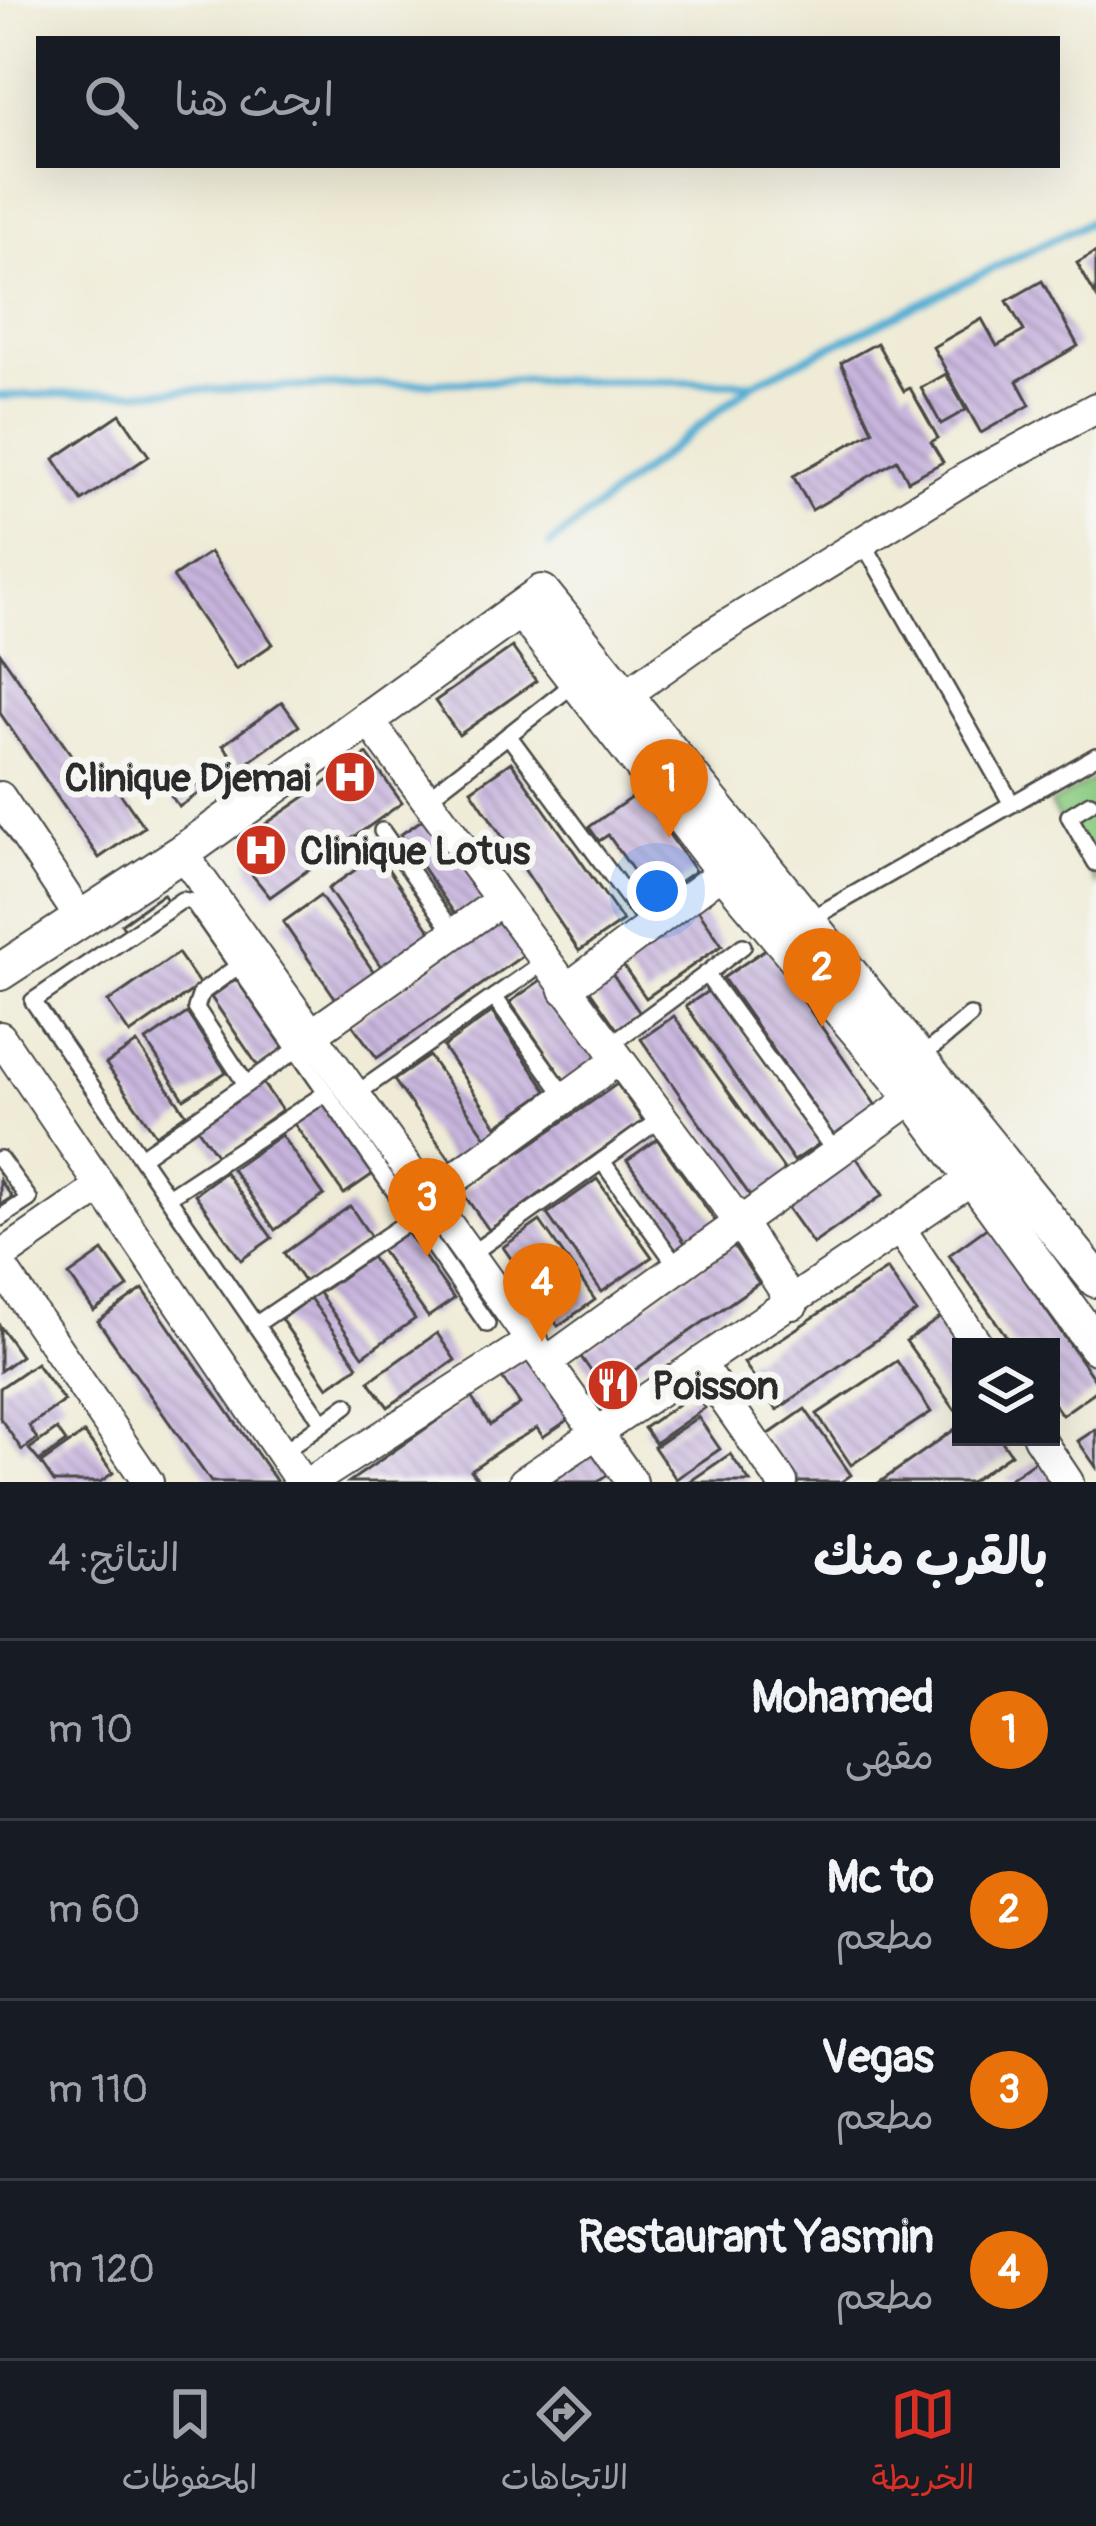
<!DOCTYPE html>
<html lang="ar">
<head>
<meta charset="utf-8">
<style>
  body { margin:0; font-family:Pangolin,"Playpen Sans Arabic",sans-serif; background:#20242c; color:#f1f3f6; direction:rtl }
  .controls { position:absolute; right:36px; bottom:36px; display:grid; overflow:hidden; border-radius:0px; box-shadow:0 12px 48px #0002 }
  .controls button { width:108px; height:108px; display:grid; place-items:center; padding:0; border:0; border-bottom:3px solid #363941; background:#171b24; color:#f1f3f6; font:60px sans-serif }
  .you { position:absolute; left:657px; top:891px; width:42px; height:42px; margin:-30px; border:9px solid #fff; border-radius:50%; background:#1a73e8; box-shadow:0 0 0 18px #1a73e833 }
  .badge { display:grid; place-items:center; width:78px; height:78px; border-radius:50%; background:#d93025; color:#fff; font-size:39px; font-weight:700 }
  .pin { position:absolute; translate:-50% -99px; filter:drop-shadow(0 3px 6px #0008) }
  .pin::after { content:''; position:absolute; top:63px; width:42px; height:36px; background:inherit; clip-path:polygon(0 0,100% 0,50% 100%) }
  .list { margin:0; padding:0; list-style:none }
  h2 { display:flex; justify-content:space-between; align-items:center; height:156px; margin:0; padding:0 48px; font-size:51px }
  h2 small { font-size:39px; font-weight:400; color:#9ea1a6 }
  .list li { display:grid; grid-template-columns:78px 1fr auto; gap:36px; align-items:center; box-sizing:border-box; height:180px; padding:0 48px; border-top:3px solid #363941 }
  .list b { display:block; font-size:45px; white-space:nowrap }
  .list p { margin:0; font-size:39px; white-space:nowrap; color:#9ea1a6 }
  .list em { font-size:39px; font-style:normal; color:#9ea1a6 }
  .icon { flex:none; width:66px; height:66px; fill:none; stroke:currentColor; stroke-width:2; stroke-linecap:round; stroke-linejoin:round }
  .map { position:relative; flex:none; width:1096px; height:1482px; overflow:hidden; direction:ltr }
  .search { position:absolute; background:#171b24; box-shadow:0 12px 48px #0002; left:36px; right:36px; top:36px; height:132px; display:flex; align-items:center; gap:30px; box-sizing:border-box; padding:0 42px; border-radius:0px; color:#9ea1a6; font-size:45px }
  .sheet { height:876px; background:#171b24 }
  nav { display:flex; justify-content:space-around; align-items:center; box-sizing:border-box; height:168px; border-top:3px solid #363941; background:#171b24; font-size:33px; color:#9ea1a6 }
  nav a { display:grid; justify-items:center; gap:6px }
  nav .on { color:#d93025 }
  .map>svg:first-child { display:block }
</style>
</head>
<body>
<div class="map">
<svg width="1096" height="1482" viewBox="0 0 1096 1482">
  <defs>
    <pattern id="building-back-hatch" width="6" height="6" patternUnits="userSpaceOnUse" patternTransform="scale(3)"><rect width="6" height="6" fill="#c8b5de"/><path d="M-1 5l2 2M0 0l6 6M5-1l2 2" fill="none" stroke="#a393b4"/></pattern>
  </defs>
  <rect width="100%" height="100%" fill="#f6f6f2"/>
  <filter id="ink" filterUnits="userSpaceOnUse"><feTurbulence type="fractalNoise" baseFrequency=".00833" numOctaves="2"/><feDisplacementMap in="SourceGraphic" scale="24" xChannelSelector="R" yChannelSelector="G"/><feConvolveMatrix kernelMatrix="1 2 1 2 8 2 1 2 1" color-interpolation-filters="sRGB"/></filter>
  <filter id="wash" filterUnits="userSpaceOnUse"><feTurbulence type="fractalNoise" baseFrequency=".004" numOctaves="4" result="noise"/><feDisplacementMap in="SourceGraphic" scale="48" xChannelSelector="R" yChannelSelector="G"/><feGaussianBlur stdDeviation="2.7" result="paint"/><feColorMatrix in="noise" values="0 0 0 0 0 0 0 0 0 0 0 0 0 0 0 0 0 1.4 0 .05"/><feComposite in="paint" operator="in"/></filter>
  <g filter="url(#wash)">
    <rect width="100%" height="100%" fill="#efebd6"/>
    <polygon fill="#8dcc83" stroke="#5c7c57" stroke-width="3" points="1096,778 1096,884 1050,804"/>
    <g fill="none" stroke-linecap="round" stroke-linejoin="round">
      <g stroke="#56afd3" stroke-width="8">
        <polyline points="0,396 527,380 754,383 1096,219"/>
        <polyline points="550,545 751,385"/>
      </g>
    </g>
    <g id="blocks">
      <g fill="url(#building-back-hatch)">
        <polygon points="1096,252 1096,296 1077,263"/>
        <polygon points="1042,281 1078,346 1017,381 1030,405 981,433 933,347 982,319 997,346 1024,331 1007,301"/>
        <polygon points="877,343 904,391 910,388 938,438 931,442 943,462 908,481 897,460 812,510 793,476 873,431 841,363"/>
        <polygon points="946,374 966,410 941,424 921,388"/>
        <polygon points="120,414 149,456 82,501 54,459"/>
        <polygon points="210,552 273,644 236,669 173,577"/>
        <polygon points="512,647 536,681 459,735 435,701"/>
        <polygon points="0,653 86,776 101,766 144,827 99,858 0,713"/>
        <polygon points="282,702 299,726 240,768 223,745"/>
        <polygon points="367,754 402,803 270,897 249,871 248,836"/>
        <polygon points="511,762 623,921 579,951 471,790"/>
        <polygon points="193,778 202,791 179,807 170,794"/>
        <polygon points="639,792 695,871 654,900 608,835 599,841 589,827"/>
        <polygon points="432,813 489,895 457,917 400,835"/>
        <polygon points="378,854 432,933 382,968 328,889"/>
        <polygon points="163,894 167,900 125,930 121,924"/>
        <polygon points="320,896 376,975 338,1002 283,922"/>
        <polygon points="694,904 722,945 646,998 618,958"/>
        <polygon points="503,916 528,952 377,1058 352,1024"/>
        <polygon points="767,948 879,1110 836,1139 723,978"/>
        <polygon points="178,953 200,985 130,1034 108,1002"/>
        <polygon points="609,969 642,1016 619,1032 586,985"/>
        <polygon points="545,977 600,1056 565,1081 510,1002"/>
        <polygon points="236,979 284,1048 258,1066 211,997"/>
        <polygon points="711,989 819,1144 794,1161 686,1006"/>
        <polygon points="492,1012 547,1091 497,1126 443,1047"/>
        <polygon points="187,1013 226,1072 184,1099 146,1041"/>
        <polygon points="674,1016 788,1175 753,1200 641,1039"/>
        <polygon points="137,1043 186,1114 156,1135 106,1064"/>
        <polygon points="429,1056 486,1137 451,1161 394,1080"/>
        <polygon points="261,1081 282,1110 217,1156 196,1126"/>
        <polygon points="617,1084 643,1121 489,1230 462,1192"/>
        <polygon points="323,1101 373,1174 344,1194 293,1122"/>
        <polygon points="281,1135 324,1195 275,1230 232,1169"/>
        <polygon points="657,1139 716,1222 685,1243 627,1160"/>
        <polygon points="856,1157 883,1195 813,1244 786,1206"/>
        <polygon points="225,1172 272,1238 241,1260 195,1194"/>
        <polygon points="597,1179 652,1257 602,1292 547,1214"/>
        <polygon points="0,1180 12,1197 0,1205"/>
        <polygon points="350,1206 371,1237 305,1283 284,1253"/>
        <polygon points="540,1221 595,1300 558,1326 503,1247"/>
        <polygon points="988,1227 1096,1382 1096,1391 1062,1415 1051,1400 1051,1347 1014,1347 949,1255"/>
        <polygon points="407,1232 454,1299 428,1317 381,1250"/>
        <polygon points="733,1245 759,1283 605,1391 579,1354"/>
        <polygon points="103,1251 128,1287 94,1311 69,1275"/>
        <polygon points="371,1257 415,1319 363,1356 319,1293"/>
        <polygon points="887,1269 916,1312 777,1410 744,1363"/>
        <polygon points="143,1289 180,1343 277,1482 211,1482 98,1321"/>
        <polygon points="310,1298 358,1366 328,1387 281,1319"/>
        <polygon points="947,1313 961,1347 961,1406 955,1410 906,1341"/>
        <polygon points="0,1326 21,1356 0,1371"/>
        <polygon points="437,1333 455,1360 388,1407 369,1381"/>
        <polygon points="532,1352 575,1415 543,1437 537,1428 504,1447 471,1470 480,1482 349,1482 471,1397 490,1425 520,1404 500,1375"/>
        <polygon points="897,1361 931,1412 851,1465 817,1414"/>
        <polygon points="36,1363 64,1401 29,1426 37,1439 22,1450 0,1418 0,1388"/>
        <polygon points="694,1393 705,1408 655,1443 644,1428"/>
        <polygon points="805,1409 851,1475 841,1482 796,1482 765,1437"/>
        <polygon points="698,1417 720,1449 676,1479 654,1447"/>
        <polygon points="961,1425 961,1437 999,1437 1011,1454 970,1482 880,1482"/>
        <polygon points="57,1429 66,1442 39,1461 29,1449"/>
        <polygon points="1096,1429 1096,1467 1078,1441"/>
        <polygon points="84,1433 113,1473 100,1482 54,1482 41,1463"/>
        <polygon points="596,1451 611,1472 598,1482 552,1482"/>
        <polygon points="730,1454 750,1482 689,1482"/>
        <polygon points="1042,1456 1060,1482 1005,1482"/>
      </g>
    </g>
  </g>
  <g filter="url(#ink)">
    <use href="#blocks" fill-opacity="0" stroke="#484845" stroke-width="3"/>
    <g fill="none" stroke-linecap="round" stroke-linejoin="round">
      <g stroke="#484845" stroke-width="20">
        <g id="service">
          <polyline points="864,544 1012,804"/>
          <polyline points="508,735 649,926"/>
          <polyline points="426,799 575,683"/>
          <polyline points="1090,803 1069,816 1096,863"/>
          <polyline points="382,831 454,933"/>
          <polyline points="809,920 1096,756"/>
          <polyline points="238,966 201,993 196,1008 246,1084"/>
          <polyline points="706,974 743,946"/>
          <polyline points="494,997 566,1097"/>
          <polyline points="607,1047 706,974 836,1153"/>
          <polyline points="921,1057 970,1016"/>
          <polyline points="356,1094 544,962"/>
          <polyline points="141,1157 296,1050"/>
          <polyline points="0,1159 29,1199 0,1218"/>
          <polyline points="602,1161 660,1119"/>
          <polyline points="168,1197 326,1093"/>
          <polyline points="471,1254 602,1161 677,1266"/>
          <polyline points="255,1325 413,1218"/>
          <polyline points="323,1423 33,1001 182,900 193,902 487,1324"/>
          <polyline points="282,1453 347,1405"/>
        </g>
      </g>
      <g stroke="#484845" stroke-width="34">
        <g id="minor">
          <polyline points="627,694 703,640 966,478 1096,408"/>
          <polyline points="368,720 740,1223 793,1304"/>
          <polyline points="0,797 81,919"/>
          <polyline points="182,853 632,1482"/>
          <polyline points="565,990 724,871"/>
          <polyline points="312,1034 500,901"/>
          <polyline points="0,1037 301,1482"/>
          <polyline points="429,1197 616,1061"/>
          <polyline points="901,1230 979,1347"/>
          <polyline points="0,1257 98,1189"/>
          <polyline points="0,1265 148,1482"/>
          <polyline points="548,1361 914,1097"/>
          <polyline points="699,1363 782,1482"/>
          <polyline points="1038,1437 1068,1482"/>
          <polyline points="311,1482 533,1340"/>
          <polyline points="524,1482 975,1177"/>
        </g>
      </g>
      <g stroke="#484845" stroke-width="40">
        <g id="tertiary">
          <polyline points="521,609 724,871 914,1097 1096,1346"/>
          <polyline points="0,972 182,853 542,593 1096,1279"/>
        </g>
      </g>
      <use href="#service" stroke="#fff" stroke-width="15"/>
      <use href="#minor" stroke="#fff" stroke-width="30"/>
      <use href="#tertiary" stroke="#fff" stroke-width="36"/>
    </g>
  </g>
  <defs>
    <g id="hospital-disc" transform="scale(2.7)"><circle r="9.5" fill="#c8321e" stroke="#f6f6f2"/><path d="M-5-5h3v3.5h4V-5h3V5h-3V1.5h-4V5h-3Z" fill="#fff"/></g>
    <g id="restaurant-disc" transform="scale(2.7)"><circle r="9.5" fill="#c8321e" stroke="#f6f6f2"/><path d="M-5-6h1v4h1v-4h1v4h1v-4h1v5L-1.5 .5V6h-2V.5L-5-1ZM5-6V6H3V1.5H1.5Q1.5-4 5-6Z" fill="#fff"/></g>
  </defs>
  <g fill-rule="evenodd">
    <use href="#hospital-disc" x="350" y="777"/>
    <use href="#hospital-disc" x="261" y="850"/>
    <use href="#restaurant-disc" x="613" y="1385"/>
  </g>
  <g text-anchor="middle" stroke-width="12" stroke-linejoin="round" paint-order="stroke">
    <g font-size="39" font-weight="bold" fill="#2b2b2b" stroke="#f6f6f2" text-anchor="start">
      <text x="311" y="791" text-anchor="end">Clinique Djemai</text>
      <text x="300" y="864">Clinique Lotus</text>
      <text x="652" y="1399">Poisson</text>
    </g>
  </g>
</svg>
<div class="controls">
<button><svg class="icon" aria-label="layers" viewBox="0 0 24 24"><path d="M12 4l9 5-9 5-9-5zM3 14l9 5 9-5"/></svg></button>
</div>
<div class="you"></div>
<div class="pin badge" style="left:669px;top:838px;background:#e8710a">1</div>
<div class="pin badge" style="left:822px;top:1027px;background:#e8710a">2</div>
<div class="pin badge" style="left:427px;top:1257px;background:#e8710a">3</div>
<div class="pin badge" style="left:542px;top:1342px;background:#e8710a">4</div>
<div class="search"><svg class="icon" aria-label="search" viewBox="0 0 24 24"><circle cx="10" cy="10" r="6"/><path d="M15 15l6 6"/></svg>ابحث هنا</div>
</div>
<section class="sheet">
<h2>بالقرب منك<small>النتائج: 4</small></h2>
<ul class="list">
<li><span class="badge" style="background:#e8710a">1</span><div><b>Mohamed</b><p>مقهى</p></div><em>10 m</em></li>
<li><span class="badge" style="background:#e8710a">2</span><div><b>Mc to</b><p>مطعم</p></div><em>60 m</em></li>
<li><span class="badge" style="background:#e8710a">3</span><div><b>Vegas</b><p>مطعم</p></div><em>110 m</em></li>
<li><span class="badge" style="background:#e8710a">4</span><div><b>Restaurant Yasmin</b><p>مطعم</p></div><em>120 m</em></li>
</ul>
</section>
<nav>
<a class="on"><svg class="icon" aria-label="map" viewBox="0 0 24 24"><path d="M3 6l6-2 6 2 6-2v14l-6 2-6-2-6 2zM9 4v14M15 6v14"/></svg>الخريطة</a>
<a><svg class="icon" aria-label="directions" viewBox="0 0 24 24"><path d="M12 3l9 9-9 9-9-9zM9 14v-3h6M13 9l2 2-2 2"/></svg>الاتجاهات</a>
<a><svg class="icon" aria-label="saved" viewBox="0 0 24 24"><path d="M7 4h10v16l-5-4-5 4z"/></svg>المحفوظات</a>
</nav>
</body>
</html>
